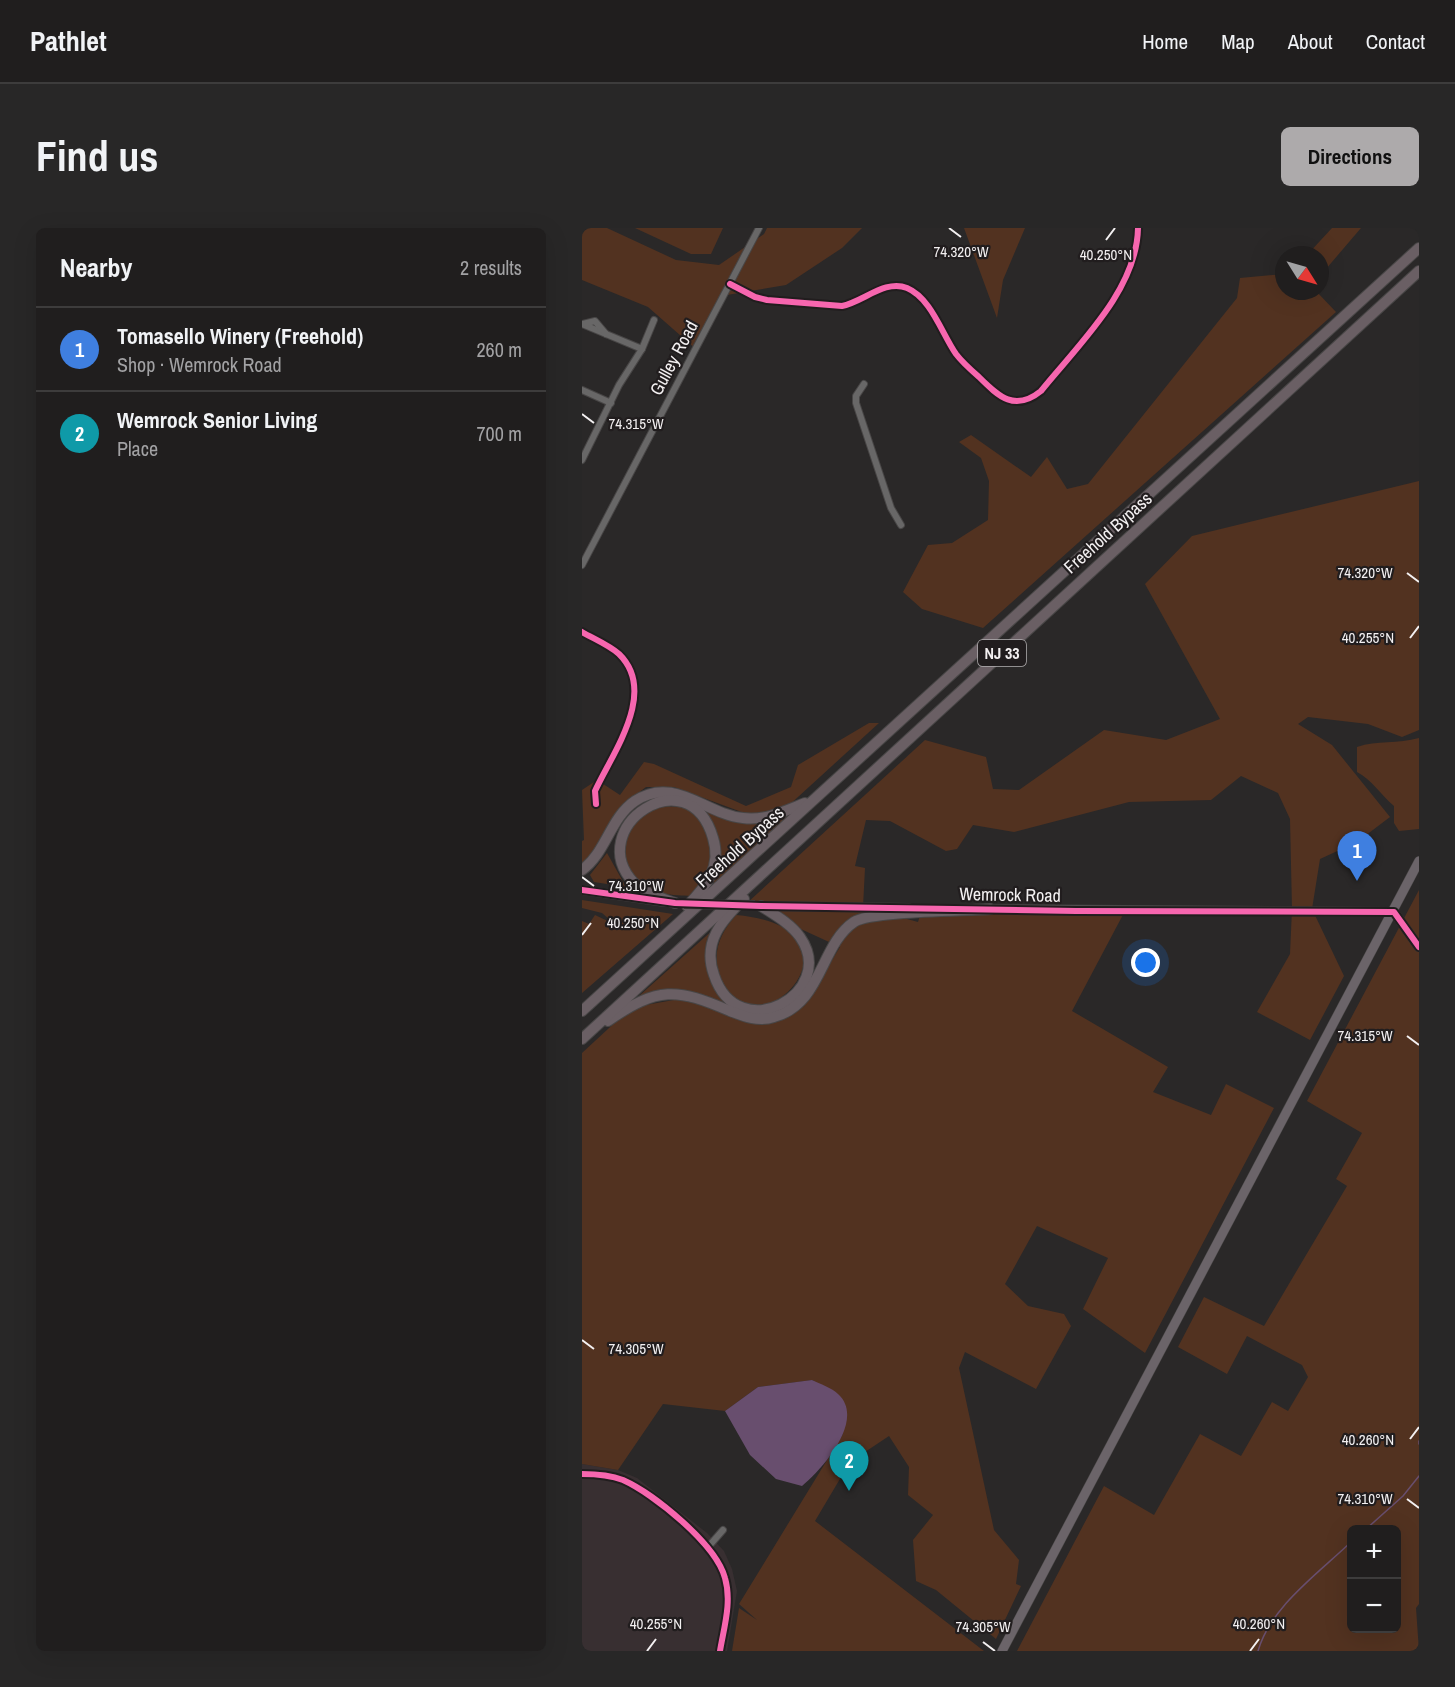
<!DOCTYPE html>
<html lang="en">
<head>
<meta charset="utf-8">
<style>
  body { margin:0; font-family:"Archivo Narrow",sans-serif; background:#282727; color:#f1f3f6 }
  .controls { position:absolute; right:18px; bottom:18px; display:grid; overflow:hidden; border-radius:9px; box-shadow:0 6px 24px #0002 }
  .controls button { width:54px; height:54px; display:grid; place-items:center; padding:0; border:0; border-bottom:2px solid #3d3c3c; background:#201e1e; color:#f1f3f6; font:30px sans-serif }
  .compass { position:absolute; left:693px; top:18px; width:54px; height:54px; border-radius:50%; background:#201e1e; box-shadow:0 6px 24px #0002; rotate:127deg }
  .you { position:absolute; left:564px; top:735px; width:21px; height:21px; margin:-15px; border:4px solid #fff; border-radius:50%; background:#1a73e8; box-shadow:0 0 0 9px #1a73e833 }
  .badge { display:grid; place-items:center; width:39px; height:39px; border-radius:50%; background:#adaaab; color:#fff; font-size:20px; font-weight:700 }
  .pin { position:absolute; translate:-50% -50px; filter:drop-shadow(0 2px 3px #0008) }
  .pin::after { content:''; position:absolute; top:32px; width:21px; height:18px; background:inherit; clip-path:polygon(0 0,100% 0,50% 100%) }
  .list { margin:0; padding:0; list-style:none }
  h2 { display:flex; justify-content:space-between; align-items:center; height:78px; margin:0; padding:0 24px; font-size:26px }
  h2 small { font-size:20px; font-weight:400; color:#a2a2a4 }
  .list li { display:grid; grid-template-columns:39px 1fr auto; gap:18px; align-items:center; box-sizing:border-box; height:84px; padding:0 24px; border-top:2px solid #3d3c3c }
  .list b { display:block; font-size:22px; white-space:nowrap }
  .list p { margin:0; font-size:20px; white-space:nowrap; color:#a2a2a4 }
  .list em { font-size:20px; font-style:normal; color:#a2a2a4 }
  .map { position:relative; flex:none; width:837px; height:1423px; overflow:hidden; border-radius:9px }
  header { display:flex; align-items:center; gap:36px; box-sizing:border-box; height:84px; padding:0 30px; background:#201e1e; border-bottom:2px solid #3d3c3c }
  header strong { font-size:28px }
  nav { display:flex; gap:33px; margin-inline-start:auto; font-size:21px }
  .intro { display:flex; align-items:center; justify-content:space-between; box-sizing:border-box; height:144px; padding:0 36px }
  h1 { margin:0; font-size:42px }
  .button { padding:15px 27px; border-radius:9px; background:#adaaab; color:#111; font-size:21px; font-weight:700 }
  main { display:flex; gap:36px; padding:0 36px }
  aside { flex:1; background:#201e1e; border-radius:9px; box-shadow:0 6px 24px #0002 }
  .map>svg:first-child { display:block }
</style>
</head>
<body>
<header>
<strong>Pathlet</strong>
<nav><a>Home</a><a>Map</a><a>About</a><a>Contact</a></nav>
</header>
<div class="intro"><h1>Find us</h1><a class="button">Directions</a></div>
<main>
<aside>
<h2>Nearby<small>2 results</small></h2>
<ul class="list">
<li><span class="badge" style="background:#3f7fe0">1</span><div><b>Tomasello Winery (Freehold)</b><p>Shop · Wemrock Road</p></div><em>260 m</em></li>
<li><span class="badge" style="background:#0f9aa8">2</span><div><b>Wemrock Senior Living</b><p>Place</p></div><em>700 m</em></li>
</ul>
</aside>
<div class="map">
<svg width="837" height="1423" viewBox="0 0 837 1423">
  <rect width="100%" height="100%" fill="#2a2828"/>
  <polygon fill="#382f31" points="0,1236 36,1242 55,1250 125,1305 142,1323 150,1341 155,1363 145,1423 0,1423"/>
  <g fill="#523220" fill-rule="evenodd">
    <polygon points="0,0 25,0 94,32 137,37 182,6 185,0 280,0 260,20 204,57 145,67 115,122 66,79 0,52"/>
    <polygon points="53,0 141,0 129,26 109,26"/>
    <polygon points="382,0 443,0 421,52 415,90"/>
    <polygon points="750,0 779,0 738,48 738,27 725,27"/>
    <polygon points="702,46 702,63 734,63 754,84 401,400 340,381 321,364 346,317 370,315 406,292 407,253 399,230 377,214 389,207 449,249 465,229 485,261 506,256 655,70 658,50"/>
    <polygon points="837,253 837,502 820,509 786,496 726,489 716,496 750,517 808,589 775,614 738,631 730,681 762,748 728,812 675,784 708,726 710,681 708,591 696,565 659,548 629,572 547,574 432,604 391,597 375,621 364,623 308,593 284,592 273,638 283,640 281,679 336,694 340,681 544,681 490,783 586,839 571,864 629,887 644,856 692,880 563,1125 501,1081 526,1030 455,998 423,1056 446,1078 482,1086 489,1098 454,1161 383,1124 377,1140 412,1302 437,1332 434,1356 439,1358 414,1411 354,1362 334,1353 331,1312 351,1287 326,1267 327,1239 307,1208 268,1234 233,1293 402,1423 150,1423 157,1380 175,1392 157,1376 261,1206 231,1152 176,1159 143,1183 81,1176 36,1242 0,1236 0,825 40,788 58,778 103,770 188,796 222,778 258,719 164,676 343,512 404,529 411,561 437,562 522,502 584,512 638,491 563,356 610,308"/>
    <polygon points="287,495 297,495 193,590 165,586 92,559 64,559 43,575 0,642 0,613 2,612 0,562 15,552 38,567 62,534 72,536 164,578 209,559 216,537"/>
    <path d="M837 510V601L817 603 812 595V578C798 566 790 552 775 544V519C795 512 816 516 837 510Z"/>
    <path d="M113 576 152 592 208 586 130 660C143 624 142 603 113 576Z"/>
    <path d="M84 578C89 579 98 578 103 580 129 590 134 627 123 649 119 656 113 662 109 668 92 667 69 667 56 654 37 635 38 594 65 582 70 579 78 579 84 578Z"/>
    <polygon points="25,625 44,659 12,654 8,647"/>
    <path d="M837 662V1376L834 1380 837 1423H435L522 1258 572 1287 618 1206 659 1228 690 1174 706 1183 726 1149 720 1137 665 1108 645 1146 596 1119 622 1069 682 1098 765 958 754 951 780 905 725 873ZM770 1302H814V1400H770Z"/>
    <polygon points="0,672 91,686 0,765 0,693 7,696 13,687 34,697 20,685 0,680"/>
    <path d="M154 687C302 700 167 841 137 745 130 723 139 704 154 687Z"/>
    <path d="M132 701C122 740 123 750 150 779 113 764 97 758 57 768Z"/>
  </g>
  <path fill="#684e6e" d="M230 1152C238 1156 250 1160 256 1166 284 1191 241 1241 220 1258L194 1251 168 1227 143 1183 176 1159Z"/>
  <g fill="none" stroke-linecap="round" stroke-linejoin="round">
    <g stroke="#684e6e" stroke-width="1.5">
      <polyline points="837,1213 837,1216"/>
      <polyline points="783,1302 821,1268 837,1248"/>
      <path d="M676 1423C689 1378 737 1345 770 1313"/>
    </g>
    <g stroke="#484646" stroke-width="8">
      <g id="street">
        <path d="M148 56 173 69 185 72 260 78C281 74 303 51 325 60 349 70 360 106 374 126 380 134 389 142 397 149 417 169 433 184 459 163 496 117 555 62 556 0"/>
        <polyline points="0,96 60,121"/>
        <polyline points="0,96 13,93 24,106"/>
        <polyline points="282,156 274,168 274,175 309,280 319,297"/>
        <polyline points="0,162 29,175"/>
        <polyline points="0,232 37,157 60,121 72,92"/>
        <polyline points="0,337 177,0"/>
        <path d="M0 404C12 411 27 417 37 426 76 464 31 524 13 563L14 576"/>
        <path d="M0 1246C14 1246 28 1247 41 1252 72 1266 134 1316 143 1350 150 1374 142 1399 138 1423"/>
        <polyline points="127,1318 141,1302"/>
      </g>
    </g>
    <g stroke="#484646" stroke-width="10">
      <g id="secondary">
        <polyline points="0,662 83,674"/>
        <polyline points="178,678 327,680"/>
        <polyline points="403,681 812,684 837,719"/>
      </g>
    </g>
    <g stroke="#484646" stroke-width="10">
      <polyline id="primary" points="420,1423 837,633"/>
    </g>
    <g stroke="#484646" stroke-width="12">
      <g id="highway">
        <path d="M0 642C24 625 28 590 53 573 92 547 123 586 161 590 183 593 203 583 223 575"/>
        <path d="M162 671C140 692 120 714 132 747 156 820 257 765 218 709 209 696 193 687 179 678"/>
        <path d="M93 675C79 670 63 665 52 655 0 600 107 527 131 610 140 639 124 659 105 678"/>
        <polyline points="0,783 837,20"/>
        <path d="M26 793C76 758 95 760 148 783 163 789 177 794 192 789 240 776 238 717 272 694 289 683 382 683 408 681"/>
        <polyline points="0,811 837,43"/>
      </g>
    </g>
    <use href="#street" stroke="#686767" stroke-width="6"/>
    <use href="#secondary" stroke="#666063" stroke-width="8"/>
    <use href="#primary" stroke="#6b6469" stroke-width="9"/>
    <use href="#highway" stroke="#6a5f64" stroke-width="10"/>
    <g stroke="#484646" stroke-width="10" stroke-linecap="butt">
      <polyline id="secondary-bridge" points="102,676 173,677"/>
    </g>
    <use href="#secondary-bridge" stroke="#666063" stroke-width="8"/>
    <g stroke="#211d1e" stroke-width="10">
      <g id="cycleway">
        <path d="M148 56 173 69 185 72 260 78C281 74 303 51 325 60 349 70 360 106 374 126 380 134 389 142 397 149 417 169 433 184 459 163 496 117 555 62 556 0"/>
        <path d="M0 404C12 411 27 417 37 426 76 464 31 524 13 563L14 576"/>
        <polyline points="0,662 93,675 179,678 494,683 812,684 837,719"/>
        <path d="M0 1246C14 1246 28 1247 41 1252 72 1266 134 1316 143 1350 150 1374 142 1399 138 1423"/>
      </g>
    </g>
    <use href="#cycleway" stroke="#f766af" stroke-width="6"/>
  </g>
  <path fill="none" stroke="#f3f0f1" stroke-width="2" d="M367 0 379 9M524 12 533 0M0 186 12 195M825 345 837 354M828 410 837 398M0 649 12 658M0 707 9 695M825 808 837 817M0 1112 12 1121M828 1211 837 1199M825 1271 837 1280M401 1414 413 1423M65 1423 74 1411M668 1423 677 1411"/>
  <g text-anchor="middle" stroke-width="4.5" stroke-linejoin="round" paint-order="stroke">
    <rect fill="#211d1e" stroke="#b4b1b2" stroke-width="1.5" x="396" y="412" width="48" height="26" rx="4.5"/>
    <g font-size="16" font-weight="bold" fill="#f3f0f1">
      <text x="420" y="431">NJ 33</text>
    </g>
    <g font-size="18" fill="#f3f0f1" stroke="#211d1e">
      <text transform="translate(92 130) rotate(-62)" y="6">Gulley Road</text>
      <text transform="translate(526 305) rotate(-42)" y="6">Freehold Bypass</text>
      <text transform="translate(158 619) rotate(-42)" y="6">Freehold Bypass</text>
      <text transform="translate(428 667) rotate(1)" y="6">Wemrock Road</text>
    </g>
  </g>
  <g font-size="15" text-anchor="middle" fill="#f3f0f1" stroke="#211d1e" stroke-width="4.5" stroke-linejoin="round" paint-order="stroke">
    <text x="379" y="29">74.320°W</text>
    <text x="524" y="32">40.250°N</text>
    <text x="54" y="201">74.315°W</text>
    <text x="783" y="350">74.320°W</text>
    <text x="786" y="415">40.255°N</text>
    <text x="54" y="663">74.310°W</text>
    <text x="51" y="700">40.250°N</text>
    <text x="783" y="813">74.315°W</text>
    <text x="54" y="1126">74.305°W</text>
    <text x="786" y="1217">40.260°N</text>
    <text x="783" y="1276">74.310°W</text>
    <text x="74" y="1401">40.255°N</text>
    <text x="677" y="1401">40.260°N</text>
    <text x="401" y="1404">74.305°W</text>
  </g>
</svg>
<div class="controls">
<button>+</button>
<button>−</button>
</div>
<svg class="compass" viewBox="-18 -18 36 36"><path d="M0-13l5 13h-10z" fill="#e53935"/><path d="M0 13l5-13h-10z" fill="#a2a2a4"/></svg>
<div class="you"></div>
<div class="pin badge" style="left:775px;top:653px;background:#3f7fe0">1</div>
<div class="pin badge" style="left:267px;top:1263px;background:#0f9aa8">2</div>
</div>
</main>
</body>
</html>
